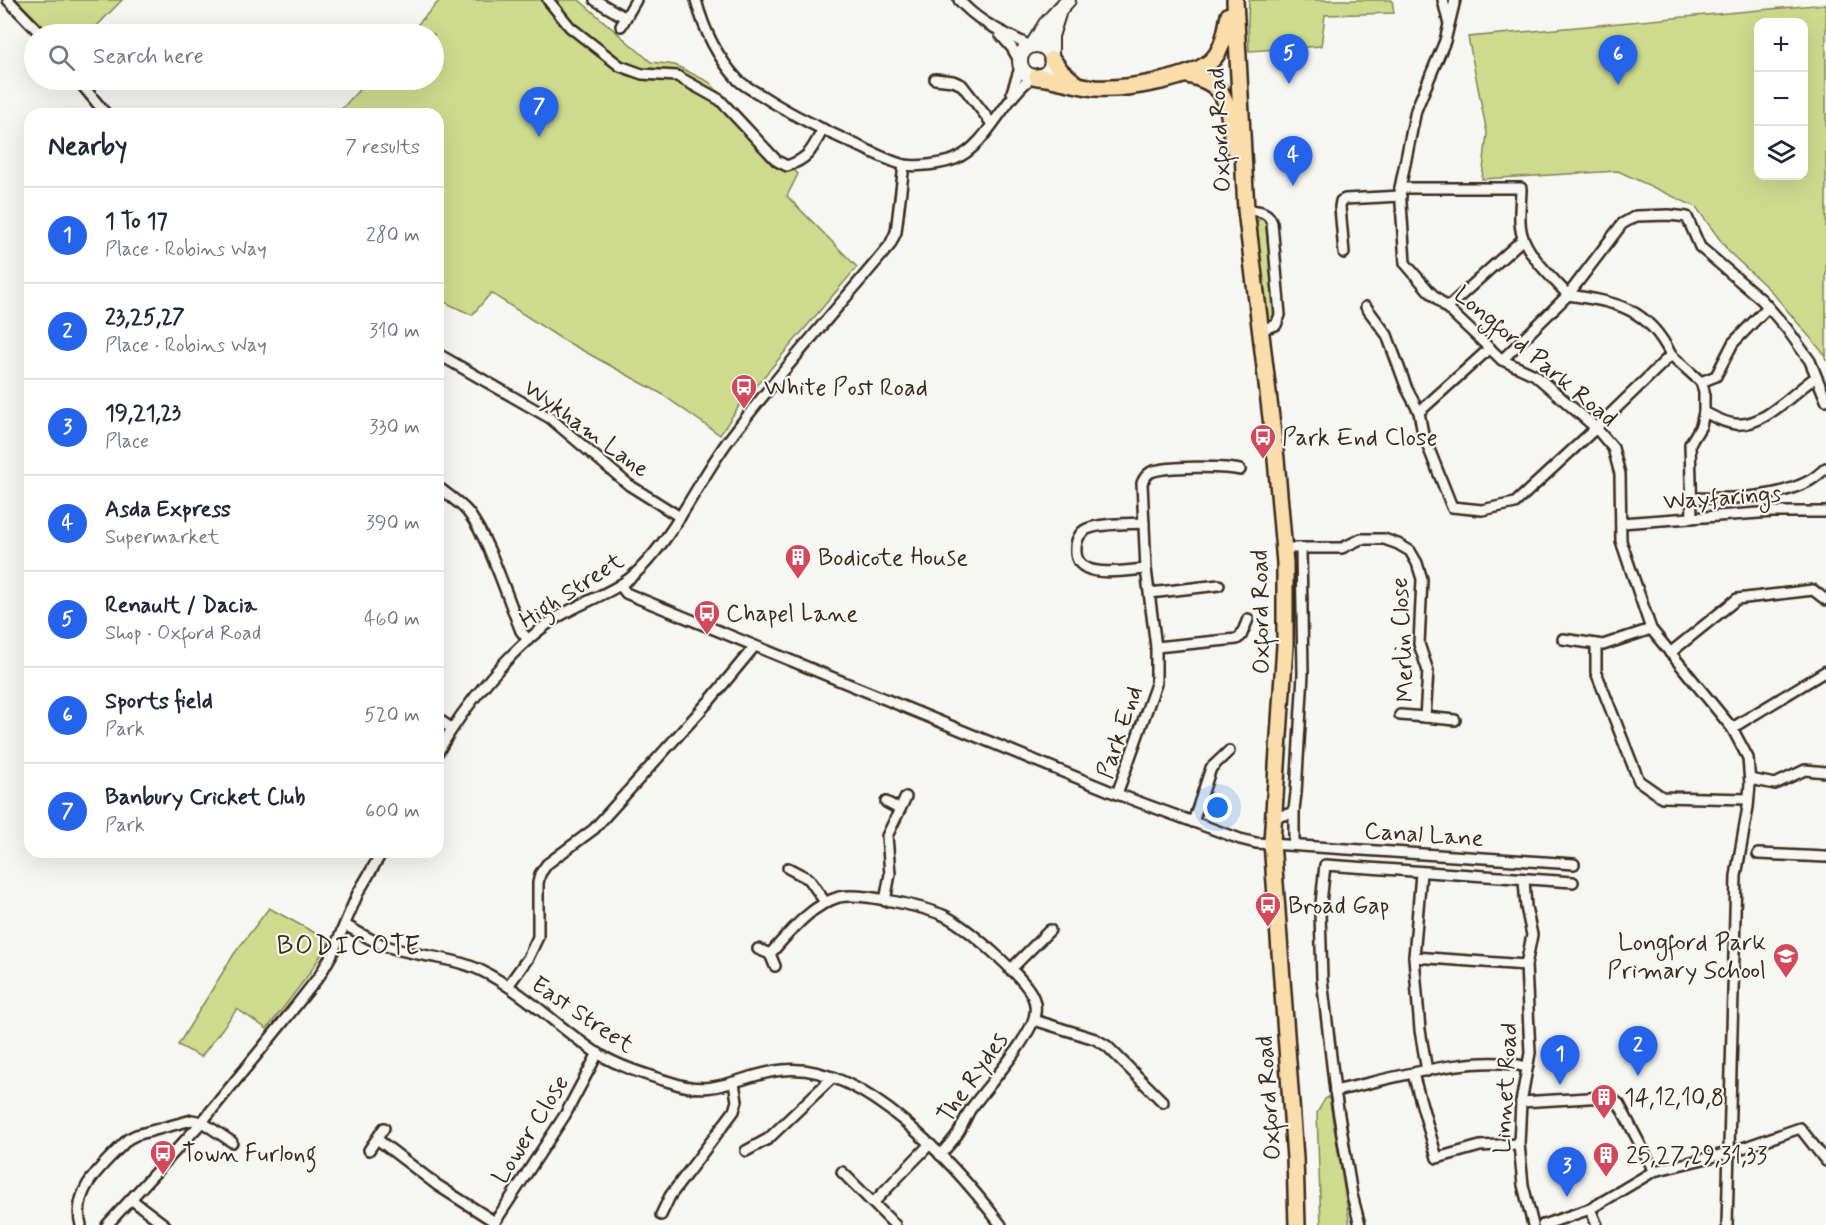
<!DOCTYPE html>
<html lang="en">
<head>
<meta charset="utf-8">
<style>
  body { margin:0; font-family:Mynerve,sans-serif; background:#f6f6f7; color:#1f2937 }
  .controls { position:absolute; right:18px; top:18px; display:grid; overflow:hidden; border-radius:12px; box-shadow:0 6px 24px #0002 }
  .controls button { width:54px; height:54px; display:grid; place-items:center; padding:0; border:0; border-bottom:2px solid #e0e1e3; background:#fff; color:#1f2937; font:30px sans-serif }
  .you { position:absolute; left:1218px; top:808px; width:21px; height:21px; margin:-15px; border:4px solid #fff; border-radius:50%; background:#1a73e8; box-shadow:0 0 0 9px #1a73e833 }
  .badge { display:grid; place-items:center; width:39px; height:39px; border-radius:50%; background:#2563eb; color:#fff; font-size:20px; font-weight:700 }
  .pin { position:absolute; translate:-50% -50px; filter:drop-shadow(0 2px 3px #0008) }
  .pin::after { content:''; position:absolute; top:32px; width:21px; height:18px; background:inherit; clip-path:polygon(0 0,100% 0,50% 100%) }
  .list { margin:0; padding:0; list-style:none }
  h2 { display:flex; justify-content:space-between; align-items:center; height:78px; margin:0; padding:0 24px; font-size:26px }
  h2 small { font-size:20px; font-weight:400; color:#747a83 }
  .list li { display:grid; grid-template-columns:39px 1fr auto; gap:18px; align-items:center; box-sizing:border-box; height:96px; padding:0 24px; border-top:2px solid #e0e1e3 }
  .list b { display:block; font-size:22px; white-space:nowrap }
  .list p { margin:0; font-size:20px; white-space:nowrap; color:#747a83 }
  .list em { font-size:20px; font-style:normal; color:#747a83 }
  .icon { flex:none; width:33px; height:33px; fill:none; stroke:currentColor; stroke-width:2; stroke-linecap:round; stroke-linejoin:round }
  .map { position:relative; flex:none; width:1826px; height:1225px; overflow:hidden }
  .search { position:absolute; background:#fff; box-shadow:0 6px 24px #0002; left:24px; top:24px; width:420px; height:66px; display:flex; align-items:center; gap:15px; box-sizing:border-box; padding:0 21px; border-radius:33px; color:#747a83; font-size:22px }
  .panel { position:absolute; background:#fff; box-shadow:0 6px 24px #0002; left:24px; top:108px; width:420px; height:750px; border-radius:18px }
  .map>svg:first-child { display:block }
</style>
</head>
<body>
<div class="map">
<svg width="1826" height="1225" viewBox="0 0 1826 1225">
  <rect width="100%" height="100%" fill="#f6f6f2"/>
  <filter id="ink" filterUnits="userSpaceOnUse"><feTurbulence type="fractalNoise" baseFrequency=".0167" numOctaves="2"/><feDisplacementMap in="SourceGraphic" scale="12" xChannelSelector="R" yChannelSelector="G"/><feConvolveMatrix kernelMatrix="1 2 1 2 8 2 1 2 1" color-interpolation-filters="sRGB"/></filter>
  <g filter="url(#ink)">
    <g fill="#cedb8e" stroke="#848256" stroke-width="1.5" fill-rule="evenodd">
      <polygon points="17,0 122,0 89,34 51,34"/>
      <polygon points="440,0 579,0 651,62 675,65 709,82 798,174 787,196 857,267 739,406 720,435 660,393 560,338 491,293 472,315 438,299 438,114 337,114 368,80 434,80 434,34 409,34"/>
      <polygon points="1249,0 1392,0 1394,13 1325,15 1321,46 1249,51 1248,20"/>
      <path d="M1826 4V361L1824 354 1771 291 1729 252 1696 207 1618 171 1482 179 1487 133 1468 37ZM1758 22H1804V176H1758Z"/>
      <polygon points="1264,218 1269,228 1266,228 1274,311 1277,311 1273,322 1267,323 1257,224 1258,220"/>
      <polygon points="269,908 330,941 309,974 267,1029 237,1009 201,1057 178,1045 234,954"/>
      <polygon points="1329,1097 1350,1225 1321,1225 1317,1113 1325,1099"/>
    </g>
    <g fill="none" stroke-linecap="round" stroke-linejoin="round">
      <g stroke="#3b2a1e" stroke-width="14">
        <g id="street">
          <polyline points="8,0 41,34"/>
          <path d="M548 0 570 27 620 66 642 74 677 76 720 100 777 161 787 166C810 158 812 149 823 129"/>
          <polyline points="595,0 624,17"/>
          <path d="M696 0C704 31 717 57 738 80 744 86 754 91 761 95 793 116 828 132 863 148 876 154 891 162 905 165 919 167 942 164 955 159 988 145 1003 98 1033 77"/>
          <path d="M959 0C979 23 1003 32 1030 46"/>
          <polyline points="1443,0 1448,21"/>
          <polyline points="1455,0 1445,41 1416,110 1400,188 1405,263 1429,291 1502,360 1535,375 1596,428 1613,448 1620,474 1621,541 1651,629 1732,728 1748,758 1750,784 1748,807 1736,876 1727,1225"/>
          <polyline points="621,26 636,0"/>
          <polyline points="1000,34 1012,48 1020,62"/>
          <polyline points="935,79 953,81 962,85 992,124"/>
          <polyline points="78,80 106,114"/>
          <polyline points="1012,92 1021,65"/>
          <path d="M1400 188H1521C1521 204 1517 225 1524 240 1533 261 1553 278 1568 295L1502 360"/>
          <path d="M1246 210C1257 211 1268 210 1272 223L1280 315 1276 325 1259 330"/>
          <polyline points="1344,253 1340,207 1341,201 1345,199 1401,196"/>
          <path d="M1366 307 1387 335 1407 389 1419 412 1423 434 1452 507 1482 510 1515 503 1596 428 1671 355C1648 308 1617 302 1568 295L1622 224 1636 216 1669 215 1687 217 1700 247 1762 300 1787 329 1810 361 1826 400"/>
          <polyline points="1447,308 1523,239"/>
          <polyline points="438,354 550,418 629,485 680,517"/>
          <polyline points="1671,355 1701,382 1704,391 1704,412 1701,426 1690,444 1692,518"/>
          <polyline points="1701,382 1716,376 1733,343 1768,307"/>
          <polyline points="1419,412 1490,348"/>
          <path d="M1704 412C1714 417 1724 423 1735 424 1765 427 1793 392 1816 377"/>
          <path d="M438 487C448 495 459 502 467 511 489 538 507 597 521 631L528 640"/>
          <path d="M1691 498C1729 499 1773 499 1807 482 1814 479 1820 473 1826 468"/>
          <path d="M1144 523C1128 524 1101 523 1087 529 1080 532 1076 540 1076 548 1073 582 1126 570 1146 569"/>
          <polyline points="1621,523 1773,512 1826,512"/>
          <polyline points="1282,548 1342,548 1361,539 1384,539 1398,544 1410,551 1417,563 1422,579 1419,644 1428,671 1425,717 1455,720"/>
          <polyline points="620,585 626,593 633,596 1117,794 1240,839 1256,843 1574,864"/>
          <polyline points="1150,593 1219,585"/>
          <polyline points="1563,639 1603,645 1651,629"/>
          <polyline points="1596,644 1596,672 1639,781 1662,797 1748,799"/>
          <polyline points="1156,647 1237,639 1241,636 1248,619"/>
          <polyline points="1670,653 1737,599 1813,590 1826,600"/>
          <polyline points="1400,715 1425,717"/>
          <polyline points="438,719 451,728"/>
          <polyline points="1732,728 1826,671"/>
          <path d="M438 752C463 707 514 644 558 617 585 600 618 592 640 569 677 532 697 483 728 441 779 373 836 310 890 245L896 232 904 165"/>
          <polyline points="1750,779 1775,784 1805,770 1826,772"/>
          <path d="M1117 794 1156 684V647L1146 569 1142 483C1144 478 1146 475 1151 472 1166 466 1224 466 1240 470"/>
          <polyline points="886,802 899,809"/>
          <polyline points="1294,810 1294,844"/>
          <polyline points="1273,817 1289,814 1294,810 1296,793 1303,674 1301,548"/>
          <polyline points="1193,822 1211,768 1229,751"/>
          <polyline points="1758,854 1826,857"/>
          <polyline points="788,868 809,879 825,902"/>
          <polyline points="1421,873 1414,957 1420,1030 1427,1071"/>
          <polyline points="1524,880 1526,907 1532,935 1526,965 1530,1053 1521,1102 1519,1144 1523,1185 1533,1225"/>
          <polyline points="885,901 890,874 887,836 906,797"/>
          <path d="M345 925C358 932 372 941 386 946 417 957 451 956 482 971 524 992 558 1027 597 1053 620 1067 647 1075 673 1083 717 1098 741 1074 783 1070 863 1061 957 1167 1001 1225"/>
          <polyline points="758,949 770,954"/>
          <polyline points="1414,957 1526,965"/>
          <path d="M775 966 770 954C789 933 811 905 839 897 861 892 925 907 945 916 967 927 1022 975 1032 995 1035 1001 1036 1007 1035 1013 1033 1036 985 1089 970 1110 966 1117 963 1124 960 1130 955 1139 947 1147 940 1155"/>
          <polyline points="1010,970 1050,930"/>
          <polyline points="508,986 528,958 538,937 538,883 540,874 547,864 594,829 711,699 754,647"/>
          <polyline points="1034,1020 1095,1039 1107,1046 1163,1102"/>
          <polyline points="1413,1074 1437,1158 1480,1146 1519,1144"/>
          <path d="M1335 1091C1386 1080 1477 1052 1526 1067"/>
          <polyline points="1521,1102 1605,1097 1612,1099 1619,1104 1654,1171"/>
          <polyline points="377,1139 437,1185 495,1222"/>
          <polyline points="369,1150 384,1128"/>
          <polyline points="746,1151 768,1139 833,1077"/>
          <polyline points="842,1172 895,1225"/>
          <polyline points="132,1200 165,1225"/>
          <polyline points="873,1203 930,1144"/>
          <polyline points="1590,1209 1597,1225"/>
          <polyline points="661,1215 670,1196 734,1111 737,1101 734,1083"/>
          <path d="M81 1225C71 1188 106 1163 128 1139L136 1135 192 1120 202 1122 232 1142"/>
          <polyline points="107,1225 202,1122 280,1026 320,975 332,954 358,893 382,852"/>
          <polyline points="493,1225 565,1115 598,1053"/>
          <polyline points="1360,1225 1352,1195 1335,1091 1322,979 1320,913 1325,865 1573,882"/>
          <polyline points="1543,1225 1590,1209 1654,1171 1728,1153 1800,1128 1826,1161"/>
        </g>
      </g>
      <g stroke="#3b2a1e" stroke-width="18">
        <g id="secondary">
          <circle cx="1036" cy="61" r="16"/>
          <polyline points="1033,45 1046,24 1068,0"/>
          <polyline points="1051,55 1051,36 1058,14"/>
        </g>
      </g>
      <g stroke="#3b2a1e" stroke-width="20">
        <g id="primary">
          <polyline points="1235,0 1246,210 1276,459 1285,563 1285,645 1272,842 1295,1158 1297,1225"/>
          <polyline points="1052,59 1061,71 1075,83"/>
          <path d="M1187 75C1234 85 1226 110 1235 149"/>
          <path d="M1037 77C1056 78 1075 86 1095 88 1123 90 1196 79 1214 58 1224 46 1226 30 1229 15"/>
        </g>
      </g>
      <use href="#street" stroke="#f6f6f2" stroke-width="9"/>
      <use href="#secondary" stroke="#f6f6f2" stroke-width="14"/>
      <use href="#primary" stroke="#faddab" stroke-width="15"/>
    </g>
  </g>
  <defs>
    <g id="bus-pin" transform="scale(1.35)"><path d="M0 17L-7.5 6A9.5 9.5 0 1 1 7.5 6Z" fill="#d1495b" stroke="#f6f6f2"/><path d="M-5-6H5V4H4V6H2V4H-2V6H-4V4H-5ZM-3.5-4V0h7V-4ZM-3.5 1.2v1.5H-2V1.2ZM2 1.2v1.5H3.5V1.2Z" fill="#fff"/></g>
    <g id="building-pin" transform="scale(1.35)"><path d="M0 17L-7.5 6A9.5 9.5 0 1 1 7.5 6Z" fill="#d1495b" stroke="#f6f6f2"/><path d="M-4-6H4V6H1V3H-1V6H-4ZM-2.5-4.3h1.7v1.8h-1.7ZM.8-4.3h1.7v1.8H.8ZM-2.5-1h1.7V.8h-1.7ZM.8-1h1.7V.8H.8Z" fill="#fff"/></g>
    <g id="school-pin" transform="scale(1.35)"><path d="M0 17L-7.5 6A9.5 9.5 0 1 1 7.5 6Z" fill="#d1495b" stroke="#f6f6f2"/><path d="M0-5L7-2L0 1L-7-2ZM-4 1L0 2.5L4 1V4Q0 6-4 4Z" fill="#fff"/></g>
  </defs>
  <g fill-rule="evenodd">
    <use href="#bus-pin" x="744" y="387"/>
    <use href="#bus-pin" x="1263" y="437"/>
    <use href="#building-pin" x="798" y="557"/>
    <use href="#bus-pin" x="707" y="613"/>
    <use href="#bus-pin" x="1268" y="905"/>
    <use href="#school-pin" x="1786" y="956"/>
    <use href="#building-pin" x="1604" y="1097"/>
    <use href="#bus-pin" x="163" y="1153"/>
    <use href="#building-pin" x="1606" y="1155"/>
  </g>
  <g text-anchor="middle" stroke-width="4.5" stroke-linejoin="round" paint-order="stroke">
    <g font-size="24" fill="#3b2a1e" stroke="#f6f6f2">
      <text transform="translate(1219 130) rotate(-93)" y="8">Oxford Road</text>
      <text transform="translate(1536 356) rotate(40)" y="8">Longford Park Road</text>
      <text transform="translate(587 428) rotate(36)" y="8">Wykham Lane</text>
      <text transform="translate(1722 497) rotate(-4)" y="8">Wayfarings</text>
      <text transform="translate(571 590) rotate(-33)" y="8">High Street</text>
      <text transform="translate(1260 612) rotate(-91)" y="8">Oxford Road</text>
      <text transform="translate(1402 640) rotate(-93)" y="8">Merlin Close</text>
      <text transform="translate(1119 732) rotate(-71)" y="8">Park End</text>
      <text transform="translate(1424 834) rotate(4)" y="8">Canal Lane</text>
      <text transform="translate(583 1014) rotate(34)" y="8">East Street</text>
      <text transform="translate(972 1077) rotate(-55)" y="8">The Rydes</text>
      <text transform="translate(1505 1088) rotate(-87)" y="8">Linnet Road</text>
      <text transform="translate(1268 1098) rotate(-94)" y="8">Oxford Road</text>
      <text transform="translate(530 1129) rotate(-58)" y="8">Lower Close</text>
    </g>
    <g font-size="24" fill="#3b2a1e" stroke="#f6f6f2" text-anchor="start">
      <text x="764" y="395">White Post Road</text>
      <text x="1282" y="445">Park End Close</text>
      <text x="818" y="565">Bodicote House</text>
      <text x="726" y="621">Chapel Lane</text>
      <text x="1288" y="913">Broad Gap</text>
      <text x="1766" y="950" text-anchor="end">Longford Park<tspan x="1766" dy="28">Primary School</tspan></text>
      <text x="1624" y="1105">14,12,10,8</text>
      <text x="182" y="1161">Town Furlong</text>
      <text x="1626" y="1163">25,27,29,31,33</text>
    </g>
    <g font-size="27" letter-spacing="1.5" fill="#3b2a1e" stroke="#f6f6f2">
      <text x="349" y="954">BODICOTE</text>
    </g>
  </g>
</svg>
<div class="controls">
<button>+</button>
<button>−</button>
<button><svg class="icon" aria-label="layers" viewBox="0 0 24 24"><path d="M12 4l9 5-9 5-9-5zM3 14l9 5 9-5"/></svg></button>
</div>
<div class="you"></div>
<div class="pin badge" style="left:1560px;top:1085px">1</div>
<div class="pin badge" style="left:1638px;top:1076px">2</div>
<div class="pin badge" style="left:1567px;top:1197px">3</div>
<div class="pin badge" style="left:1293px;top:186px">4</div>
<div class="pin badge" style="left:1289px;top:84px">5</div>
<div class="pin badge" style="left:1618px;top:85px">6</div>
<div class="pin badge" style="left:539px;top:137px">7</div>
<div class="search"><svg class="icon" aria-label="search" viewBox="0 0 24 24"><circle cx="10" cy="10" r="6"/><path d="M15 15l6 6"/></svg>Search here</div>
<section class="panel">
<h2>Nearby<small>7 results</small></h2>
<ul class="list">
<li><span class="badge">1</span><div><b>1 To 17</b><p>Place · Robins Way</p></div><em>280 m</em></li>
<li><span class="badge">2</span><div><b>23,25,27</b><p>Place · Robins Way</p></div><em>310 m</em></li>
<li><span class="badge">3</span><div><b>19,21,23</b><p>Place</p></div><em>330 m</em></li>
<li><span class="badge">4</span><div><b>Asda Express</b><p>Supermarket</p></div><em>390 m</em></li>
<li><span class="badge">5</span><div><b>Renault / Dacia</b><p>Shop · Oxford Road</p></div><em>460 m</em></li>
<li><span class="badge">6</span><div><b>Sports field</b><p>Park</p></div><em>520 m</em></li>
<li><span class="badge">7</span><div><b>Banbury Cricket Club</b><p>Park</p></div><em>600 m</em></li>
</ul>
</section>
</div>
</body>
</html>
